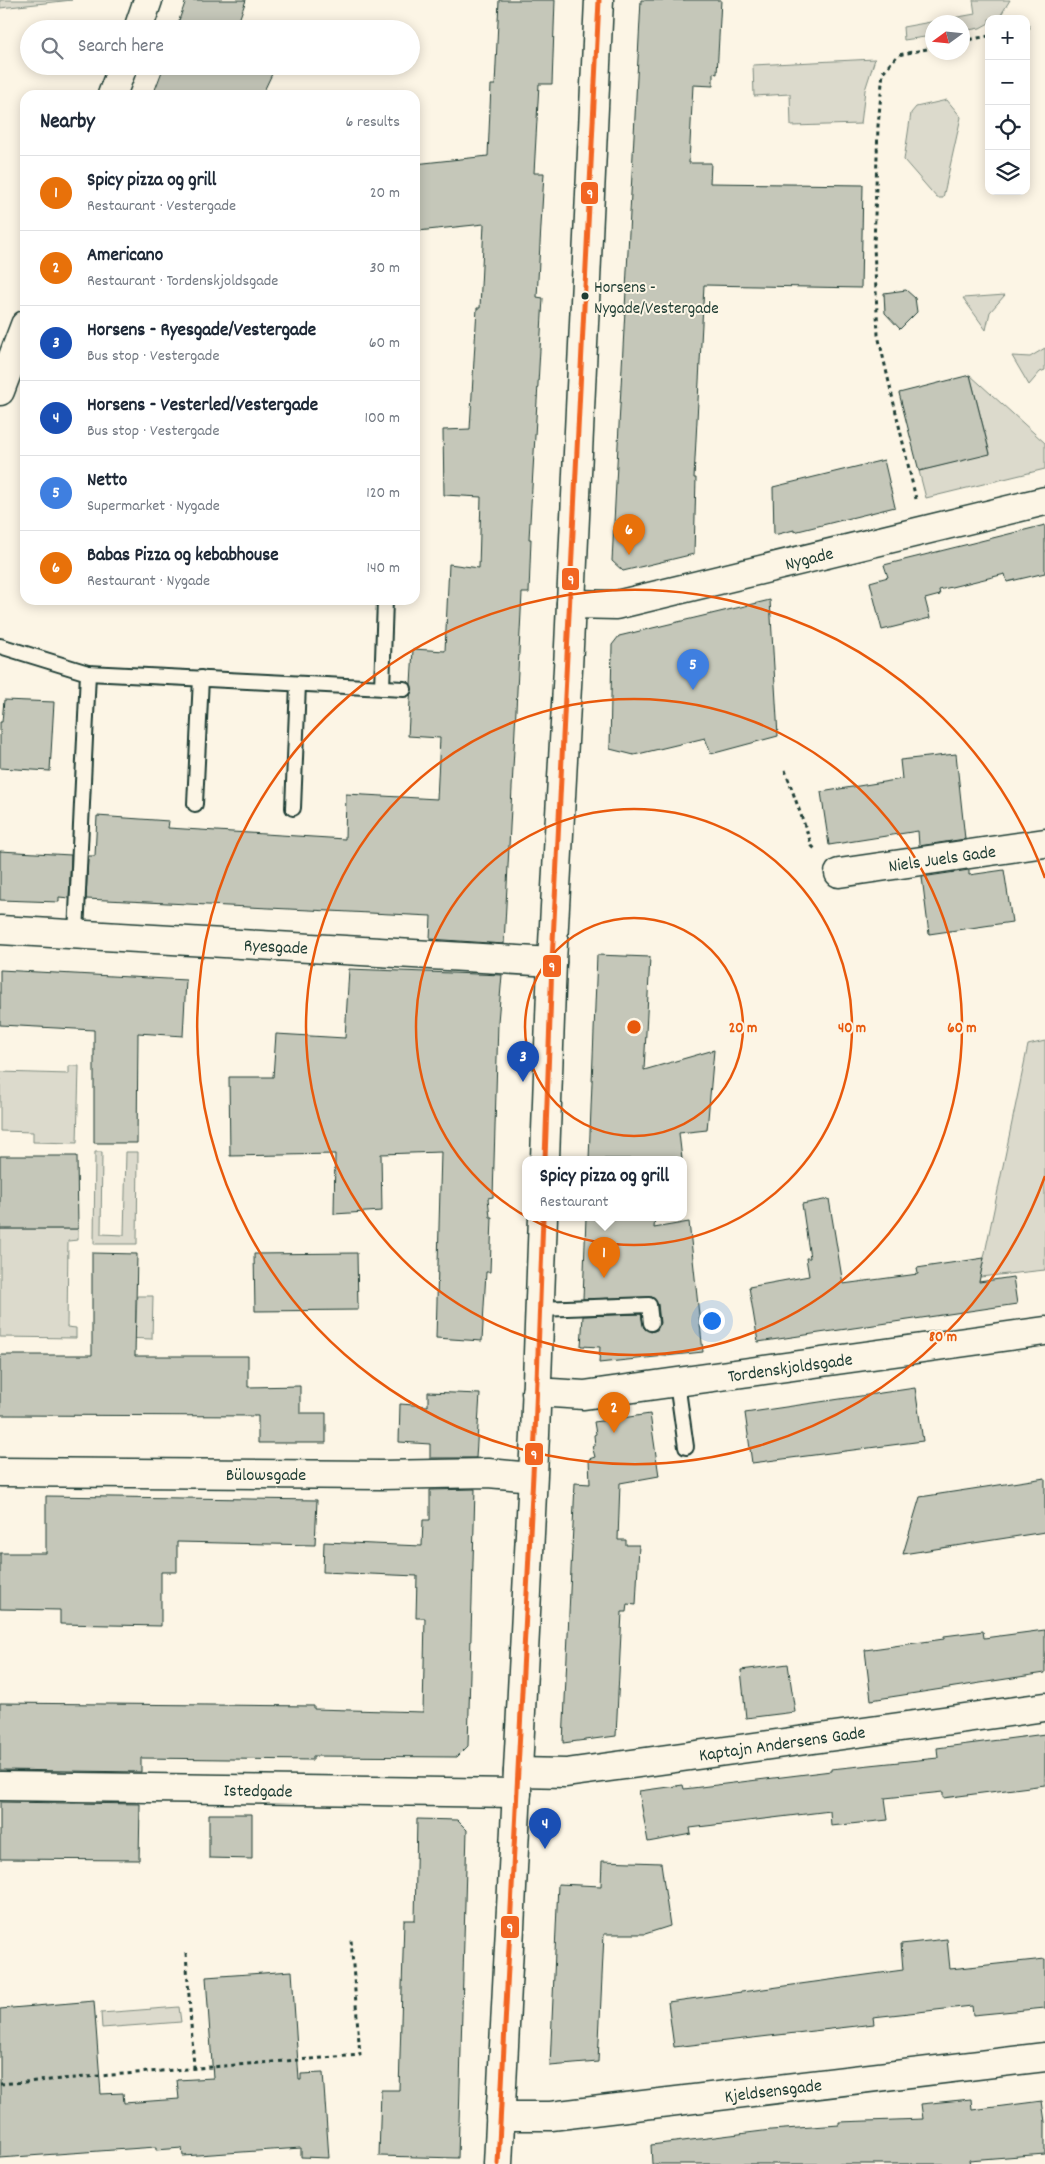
<!DOCTYPE html>
<html lang="en">
<head>
<meta charset="utf-8">
<style>
  body { margin:0; font-family:Dekko,sans-serif; background:#f2f2f3; color:#1f2937 }
  .controls { position:absolute; right:15px; top:15px; display:grid; overflow:hidden; border-radius:10px; box-shadow:0 2px 12px #0003 }
  .controls button { width:45px; height:45px; display:grid; place-items:center; padding:0; border:0; border-bottom:1px solid #e0e1e3; background:#fff; color:#1f2937; font:25px sans-serif }
  .compass { position:absolute; left:925px; top:15px; width:45px; height:45px; border-radius:50%; background:#fff; box-shadow:0 2px 12px #0003; rotate:255deg }
  .you { position:absolute; left:711px; top:1320px; width:18px; height:18px; margin:-12px; border:4px solid #fff; border-radius:50%; background:#1a73e8; box-shadow:0 0 0 8px #1a73e833 }
  .badge { display:grid; place-items:center; width:32px; height:32px; border-radius:50%; background:#d1495b; color:#fff; font-size:16px; font-weight:700 }
  .pin { position:absolute; translate:-50% -41px; filter:drop-shadow(0 1px 2px #0008) }
  .pin::after { content:''; position:absolute; top:26px; width:18px; height:15px; background:inherit; clip-path:polygon(0 0,100% 0,50% 100%) }
  .popup { position:absolute; left:522px; top:1156px; width:165px; height:65px; box-sizing:border-box; display:grid; place-content:center; border-radius:10px; background:#fff; filter:drop-shadow(0 1px 4px #0005); font-size:16px; white-space:nowrap; color:#747a83 }
  .popup b { font-size:19px; color:#1f2937 }
  .popup::after { content:''; position:absolute; left:50%; top:100%; margin-left:-10px; border:10px solid transparent; border-top-color:#fff }
  .list { margin:0; padding:0; list-style:none }
  h2 { display:flex; justify-content:space-between; align-items:center; height:65px; margin:0; padding:0 20px; font-size:21px }
  h2 small { font-size:16px; font-weight:400; color:#747a83 }
  .list li { display:grid; grid-template-columns:32px 1fr auto; gap:15px; align-items:center; box-sizing:border-box; height:75px; padding:0 20px; border-top:1px solid #e0e1e3 }
  .list b { display:block; font-size:19px; white-space:nowrap }
  .list p { margin:0; font-size:16px; white-space:nowrap; color:#747a83 }
  .list em { font-size:16px; font-style:normal; color:#747a83 }
  .icon { flex:none; width:28px; height:28px; fill:none; stroke:currentColor; stroke-width:2; stroke-linecap:round; stroke-linejoin:round }
  .map { position:relative; flex:none; width:1045px; height:2164px; overflow:hidden }
  .search { position:absolute; background:#fff; box-shadow:0 2px 12px #0003; left:20px; top:20px; width:400px; height:55px; display:flex; align-items:center; gap:12px; box-sizing:border-box; padding:0 18px; border-radius:28px; color:#747a83; font-size:19px }
  .panel { position:absolute; background:#fff; box-shadow:0 2px 12px #0003; left:20px; top:90px; width:400px; height:515px; border-radius:15px }
  .map>svg:first-child { display:block }
</style>
</head>
<body>
<div class="map">
<svg width="1045" height="2164" viewBox="0 0 1045 2164">
  <rect width="100%" height="100%" fill="#fcf5e5"/>
  <filter id="ink" filterUnits="userSpaceOnUse"><feTurbulence type="fractalNoise" baseFrequency=".02" numOctaves="2"/><feDisplacementMap in="SourceGraphic" scale="10" xChannelSelector="R" yChannelSelector="G"/><feConvolveMatrix kernelMatrix="1 2 1 2 8 2 1 2 1" color-interpolation-filters="sRGB"/></filter>
  <g filter="url(#ink)">
    <g fill="#dcdacc" stroke="#7e8c80">
      <polygon points="0,0 72,0 0,8"/>
      <polygon points="973,0 1010,0 999,18 989,19 989,23 980,28 963,31 962,22 932,22 932,36 904,40 903,27 975,14"/>
      <polygon points="875,59 865,90 861,124 791,126 790,94 754,96 753,65"/>
      <polygon points="947,100 961,117 943,198 937,198 904,160 911,113 916,107"/>
      <polygon points="1005,295 990,312 986,330 963,298"/>
      <polygon points="1045,348 1045,370 1040,372 1029,385 1012,356 1030,357"/>
      <polygon points="970,375 1045,443 1045,469 926,498 919,471 990,453"/>
      <polygon points="1045,1041 1045,1270 980,1277 1028,1045"/>
      <polygon points="69,1066 79,1066 77,1143 33,1142 33,1132 0,1131 0,1072 69,1074"/>
      <polygon points="95,1152 102,1152 101,1234 124,1235 126,1152 138,1152 137,1244 94,1244"/>
      <polygon points="0,1229 78,1229 78,1240 68,1241 67,1327 76,1328 76,1338 0,1337"/>
      <polygon points="137,1296 153,1296 152,1339 121,1338 136,1327"/>
      <polygon points="179,2007 181,2022 102,2028 101,2013"/>
    </g>
    <g fill="#c5c7b9" stroke="#1f3d34">
      <polygon points="186,0 246,0 236,29 176,29"/>
      <polygon points="499,0 555,0 552,84 539,84 534,173 544,173 537,297 543,298 529,539 531,539 529,593 522,593 504,944 430,939 431,916 86,899 88,856 95,856 97,816 169,821 168,828 345,839 346,794 437,799 440,738 408,736 413,649 445,651 449,564 479,568 481,497 444,495 443,430 470,429 477,308 480,308 484,224 418,231 415,207 415,164 488,156 491,85 495,85"/>
      <polygon points="641,0 721,0 717,74 713,73 713,86 693,85 689,163 711,163 710,183 863,185 861,288 704,285 694,478 696,478 694,554 623,571 612,561"/>
      <polygon points="164,66 252,66 272,74 262,95 153,95"/>
      <polygon points="906,290 915,298 917,312 900,329 885,313 884,293"/>
      <polygon points="970,375 990,454 919,471 899,393"/>
      <polygon points="884,460 895,507 794,532 794,530 774,535 773,487"/>
      <polygon points="1045,525 1045,573 1007,582 1005,574 939,590 940,595 925,599 930,618 882,630 870,582 888,577 884,565"/>
      <polygon points="770,600 778,736 711,754 705,738 634,755 610,749 612,645 619,636"/>
      <polygon points="4,700 54,702 50,771 0,768 0,722 2,722"/>
      <polygon points="956,754 965,839 919,846 918,831 829,845 821,792 902,779 900,760"/>
      <polygon points="0,851 71,855 69,898 59,897 59,902 0,900"/>
      <polygon points="969,870 969,875 1004,870 1012,922 929,934 922,877"/>
      <polygon points="597,955 650,957 644,1070 714,1050 707,1130 679,1133 682,1159 589,1159"/>
      <polygon points="349,969 502,975 498,1022 493,1197 488,1198 490,1217 492,1217 490,1272 486,1272 482,1341 436,1338 441,1152 381,1154 382,1211 334,1214 335,1154 230,1156 229,1077 273,1077 276,1034 345,1038"/>
      <polygon points="0,970 186,980 183,1036 138,1033 137,1143 94,1143 94,1030 0,1025"/>
      <polygon points="0,1156 77,1156 78,1229 0,1229"/>
      <polygon points="829,1199 843,1284 918,1274 917,1268 984,1258 979,1282 1013,1277 1017,1304 758,1342 749,1287 809,1276 806,1258 810,1258 802,1204"/>
      <polygon points="586,1217 655,1217 654,1228 689,1222 703,1352 599,1363 600,1347 581,1346 583,1316 641,1314 644,1328 651,1332 657,1330 660,1323 658,1304 652,1297 583,1299"/>
      <polygon points="92,1253 137,1254 135,1356 248,1356 248,1387 300,1386 300,1413 326,1413 326,1443 258,1443 258,1416 0,1415 0,1355 92,1355"/>
      <polygon points="357,1253 358,1310 255,1311 254,1254"/>
      <polygon points="915,1388 923,1441 752,1463 745,1413"/>
      <polygon points="428,1392 480,1394 476,1458 430,1458 430,1444 399,1442 400,1404 428,1406"/>
      <polygon points="650,1414 659,1476 620,1483 618,1540 626,1540 626,1545 639,1545 636,1605 627,1604 626,1612 622,1612 616,1736 563,1743 575,1483 590,1484 589,1459 595,1457 592,1446 595,1446 594,1435 596,1434 594,1422"/>
      <polygon points="1045,1478 1045,1532 903,1554 920,1497"/>
      <polygon points="475,1489 468,1746 457,1757 313,1756 313,1760 141,1758 141,1772 0,1770 0,1703 314,1706 314,1709 423,1712 425,1618 416,1618 417,1576 323,1572 324,1542 422,1546 423,1520 430,1520 430,1490"/>
      <polygon points="46,1496 317,1500 315,1545 177,1542 177,1572 161,1572 161,1626 60,1624 60,1610 0,1609 0,1553 46,1553"/>
      <polygon points="1045,1630 1045,1673 871,1700 865,1650 944,1639 944,1636 983,1631 984,1638"/>
      <polygon points="788,1664 795,1712 746,1718 741,1670"/>
      <polygon points="1045,1734 1045,1785 943,1798 943,1792 885,1798 888,1820 831,1826 830,1811 690,1828 691,1834 648,1842 639,1791 683,1785 684,1789 831,1771 831,1769 938,1758 937,1748"/>
      <polygon points="0,1802 140,1804 139,1860 0,1859"/>
      <polygon points="209,1814 252,1814 252,1859 209,1858"/>
      <polygon points="417,1819 457,1820 467,1830 458,2158 379,2156 381,2090 399,2090 404,1920 415,1920"/>
      <polygon points="602,1861 661,1863 670,1926 645,1934 604,1934 598,2062 550,2066 558,1884 601,1886"/>
      <polygon points="947,1939 950,1969 1045,1959 1045,2008 973,2015 972,2006 873,2017 874,2024 674,2047 668,2002 903,1970 901,1944"/>
      <polygon points="292,1971 299,2080 301,2080 301,2074 323,2073 329,2158 301,2157 301,2148 183,2156 182,2148 156,2150 156,2147 0,2158 0,2009 94,2001 101,2094 123,2093 124,2103 179,2099 177,2080 213,2078 206,1977"/>
      <polygon points="971,2099 972,2110 1042,2101 1045,2122 1045,2154 969,2160 970,2164 652,2164 651,2145 771,2130 839,2125 839,2122 923,2119 921,2104"/>
    </g>
    <g fill="none" stroke-linecap="round" stroke-linejoin="round">
      <g stroke="#1f3d34" stroke-width="18">
        <g id="service">
          <polyline points="0,646 88,673 76,934"/>
          <polyline points="88,673 404,689"/>
          <polyline points="382,688 385,600"/>
          <polyline points="195,804 201,678"/>
          <polyline points="293,808 298,684"/>
          <polyline points="539,1309 649,1305 651,1323"/>
          <polyline points="677,1383 686,1447"/>
        </g>
      </g>
      <g stroke="#1f3d34" stroke-width="31">
        <g id="minor">
          <polyline points="138,29 148,0"/>
          <polyline points="112,95 123,66"/>
          <polyline points="0,391 25,325"/>
          <polyline points="571,604 616,605 1045,501"/>
          <polyline points="839,873 1045,843"/>
          <polyline points="0,930 552,962"/>
          <polyline points="536,1392 584,1395 1045,1331"/>
          <polyline points="0,1472 381,1475 488,1473 532,1477"/>
          <polyline points="518,1772 566,1773 1045,1707"/>
          <polyline points="0,1786 517,1793"/>
          <polyline points="500,2116 551,2116 1045,2057"/>
        </g>
      </g>
      <g stroke="#1f3d34" stroke-width="31">
        <g id="secondary">
          <polyline points="545,1159 552,962 568,668 599,0"/>
          <polyline points="498,2164 535,1435 543,1217"/>
        </g>
      </g>
      <g stroke="#1f3d34" stroke-width="3" stroke-dasharray="4 4" stroke-linecap="butt">
        <polyline points="1026,28 1033,26"/>
        <polyline points="962,41 989,36"/>
        <polyline points="916,499 878,335 874,246 878,126 883,72 898,55 932,48"/>
        <polyline points="785,770 812,846 817,851"/>
        <polyline points="186,1953 194,2067"/>
        <polyline points="0,2084 360,2055 351,1940"/>
      </g>
      <use href="#service" stroke="#fcf5e5" stroke-width="14"/>
      <use href="#minor" stroke="#fcf5e5" stroke-width="28"/>
      <use href="#secondary" stroke="#fcf5e5" stroke-width="28"/>
      <g stroke="#fcf5e5" stroke-width="9">
        <g id="bus-1">
          <polyline points="545,1159 552,962 599,0"/>
          <polyline points="498,2164 535,1435 543,1217"/>
        </g>
      </g>
      <use href="#bus-1" stroke="#f26522" stroke-width="5"/>
    </g>
  </g>
  <g fill="none" stroke="#e8590c" stroke-width="2.5">
    <circle cx="634" cy="1027" r="109"/>
    <circle cx="634" cy="1027" r="218"/>
    <circle cx="634" cy="1027" r="328"/>
    <path d="M1045 1176A437 437 0 1 1 1045 878"/>
  </g>
  <circle fill="#1f3d34" stroke="#fcf5e5" stroke-width="2" cx="585" cy="296" r="4.5"/>
  <g text-anchor="middle" stroke-width="4" stroke-linejoin="round" paint-order="stroke">
    <g font-size="17" fill="#1f3d34" stroke="#fcf5e5" text-anchor="start">
      <text x="594" y="292">Horsens -<tspan x="594" dy="21">Nygade/Vestergade</tspan></text>
    </g>
    <g font-size="18" fill="#1f3d34" stroke="#fcf5e5">
      <text transform="translate(809 558) rotate(-14)" y="6">Nygade</text>
      <text transform="translate(942 858) rotate(-8)" y="6">Niels Juels Gade</text>
      <text transform="translate(276 946) rotate(3)" y="6">Ryesgade</text>
      <text transform="translate(790 1367) rotate(-8)" y="6">Tordenskjoldsgade</text>
      <text x="266" y="1480">Bülowsgade</text>
      <text transform="translate(782 1743) rotate(-8)" y="6">Kaptajn Andersens Gade</text>
      <text transform="translate(258 1790) rotate(1)" y="6">Istedgade</text>
      <text transform="translate(773 2090) rotate(-7)" y="6">Kjeldsensgade</text>
    </g>
  </g>
  <circle cx="634" cy="1027" r="8" fill="#e8590c" stroke="#fcf5e5" stroke-width="2.5"/>
  <g font-size="15" text-anchor="middle" font-weight="bold" fill="#e8590c" stroke="#fcf5e5" stroke-width="4" stroke-linejoin="round" paint-order="stroke">
    <text x="743" y="1032">20 m</text>
    <text x="852" y="1032">40 m</text>
    <text x="962" y="1032">60 m</text>
    <text x="943" y="1341">80 m</text>
  </g>
  <g stroke="#fcf5e5" stroke-width="2">
    <rect x="580" y="181" width="19" height="24" rx="5" fill="#f26522"/>
    <rect x="561" y="567" width="19" height="24" rx="5" fill="#f26522"/>
    <rect x="542" y="954" width="20" height="24" rx="5" fill="#f26522"/>
    <rect x="524" y="1442" width="20" height="24" rx="5" fill="#f26522"/>
    <rect x="500" y="1915" width="20" height="24" rx="5" fill="#f26522"/>
  </g>
  <g font-size="14" text-anchor="middle" font-weight="bold" fill="#fff">
    <text x="590" y="198">9</text>
    <text x="571" y="584">9</text>
    <text x="552" y="971">9</text>
    <text x="534" y="1459">9</text>
    <text x="510" y="1932">9</text>
  </g>
</svg>
<div class="controls">
<button>+</button>
<button>−</button>
<button><svg class="icon" aria-label="locate" viewBox="0 0 24 24"><circle cx="12" cy="12" r="6"/><path d="M12 2v4M12 18v4M2 12h4M18 12h4"/></svg></button>
<button><svg class="icon" aria-label="layers" viewBox="0 0 24 24"><path d="M12 4l9 5-9 5-9-5zM3 14l9 5 9-5"/></svg></button>
</div>
<svg class="compass" viewBox="-18 -18 36 36"><path d="M0-13l5 13h-10z" fill="#e53935"/><path d="M0 13l5-13h-10z" fill="#747a83"/></svg>
<div class="you"></div>
<div class="pin badge" style="left:604px;top:1278px;background:#e8710a">1</div>
<div class="popup"><b>Spicy pizza og grill</b>Restaurant</div>
<div class="pin badge" style="left:614px;top:1433px;background:#e8710a">2</div>
<div class="pin badge" style="left:523px;top:1082px;background:#1a4fb4">3</div>
<div class="pin badge" style="left:545px;top:1849px;background:#1a4fb4">4</div>
<div class="pin badge" style="left:693px;top:690px;background:#3f7fe0">5</div>
<div class="pin badge" style="left:629px;top:555px;background:#e8710a">6</div>
<div class="search"><svg class="icon" aria-label="search" viewBox="0 0 24 24"><circle cx="10" cy="10" r="6"/><path d="M15 15l6 6"/></svg>Search here</div>
<section class="panel">
<h2>Nearby<small>6 results</small></h2>
<ul class="list">
<li><span class="badge" style="background:#e8710a">1</span><div><b>Spicy pizza og grill</b><p>Restaurant · Vestergade</p></div><em>20 m</em></li>
<li><span class="badge" style="background:#e8710a">2</span><div><b>Americano</b><p>Restaurant · Tordenskjoldsgade</p></div><em>30 m</em></li>
<li><span class="badge" style="background:#1a4fb4">3</span><div><b>Horsens - Ryesgade/Vestergade</b><p>Bus stop · Vestergade</p></div><em>60 m</em></li>
<li><span class="badge" style="background:#1a4fb4">4</span><div><b>Horsens - Vesterled/Vestergade</b><p>Bus stop · Vestergade</p></div><em>100 m</em></li>
<li><span class="badge" style="background:#3f7fe0">5</span><div><b>Netto</b><p>Supermarket · Nygade</p></div><em>120 m</em></li>
<li><span class="badge" style="background:#e8710a">6</span><div><b>Babas Pizza og kebabhouse</b><p>Restaurant · Nygade</p></div><em>140 m</em></li>
</ul>
</section>
</div>
</body>
</html>
